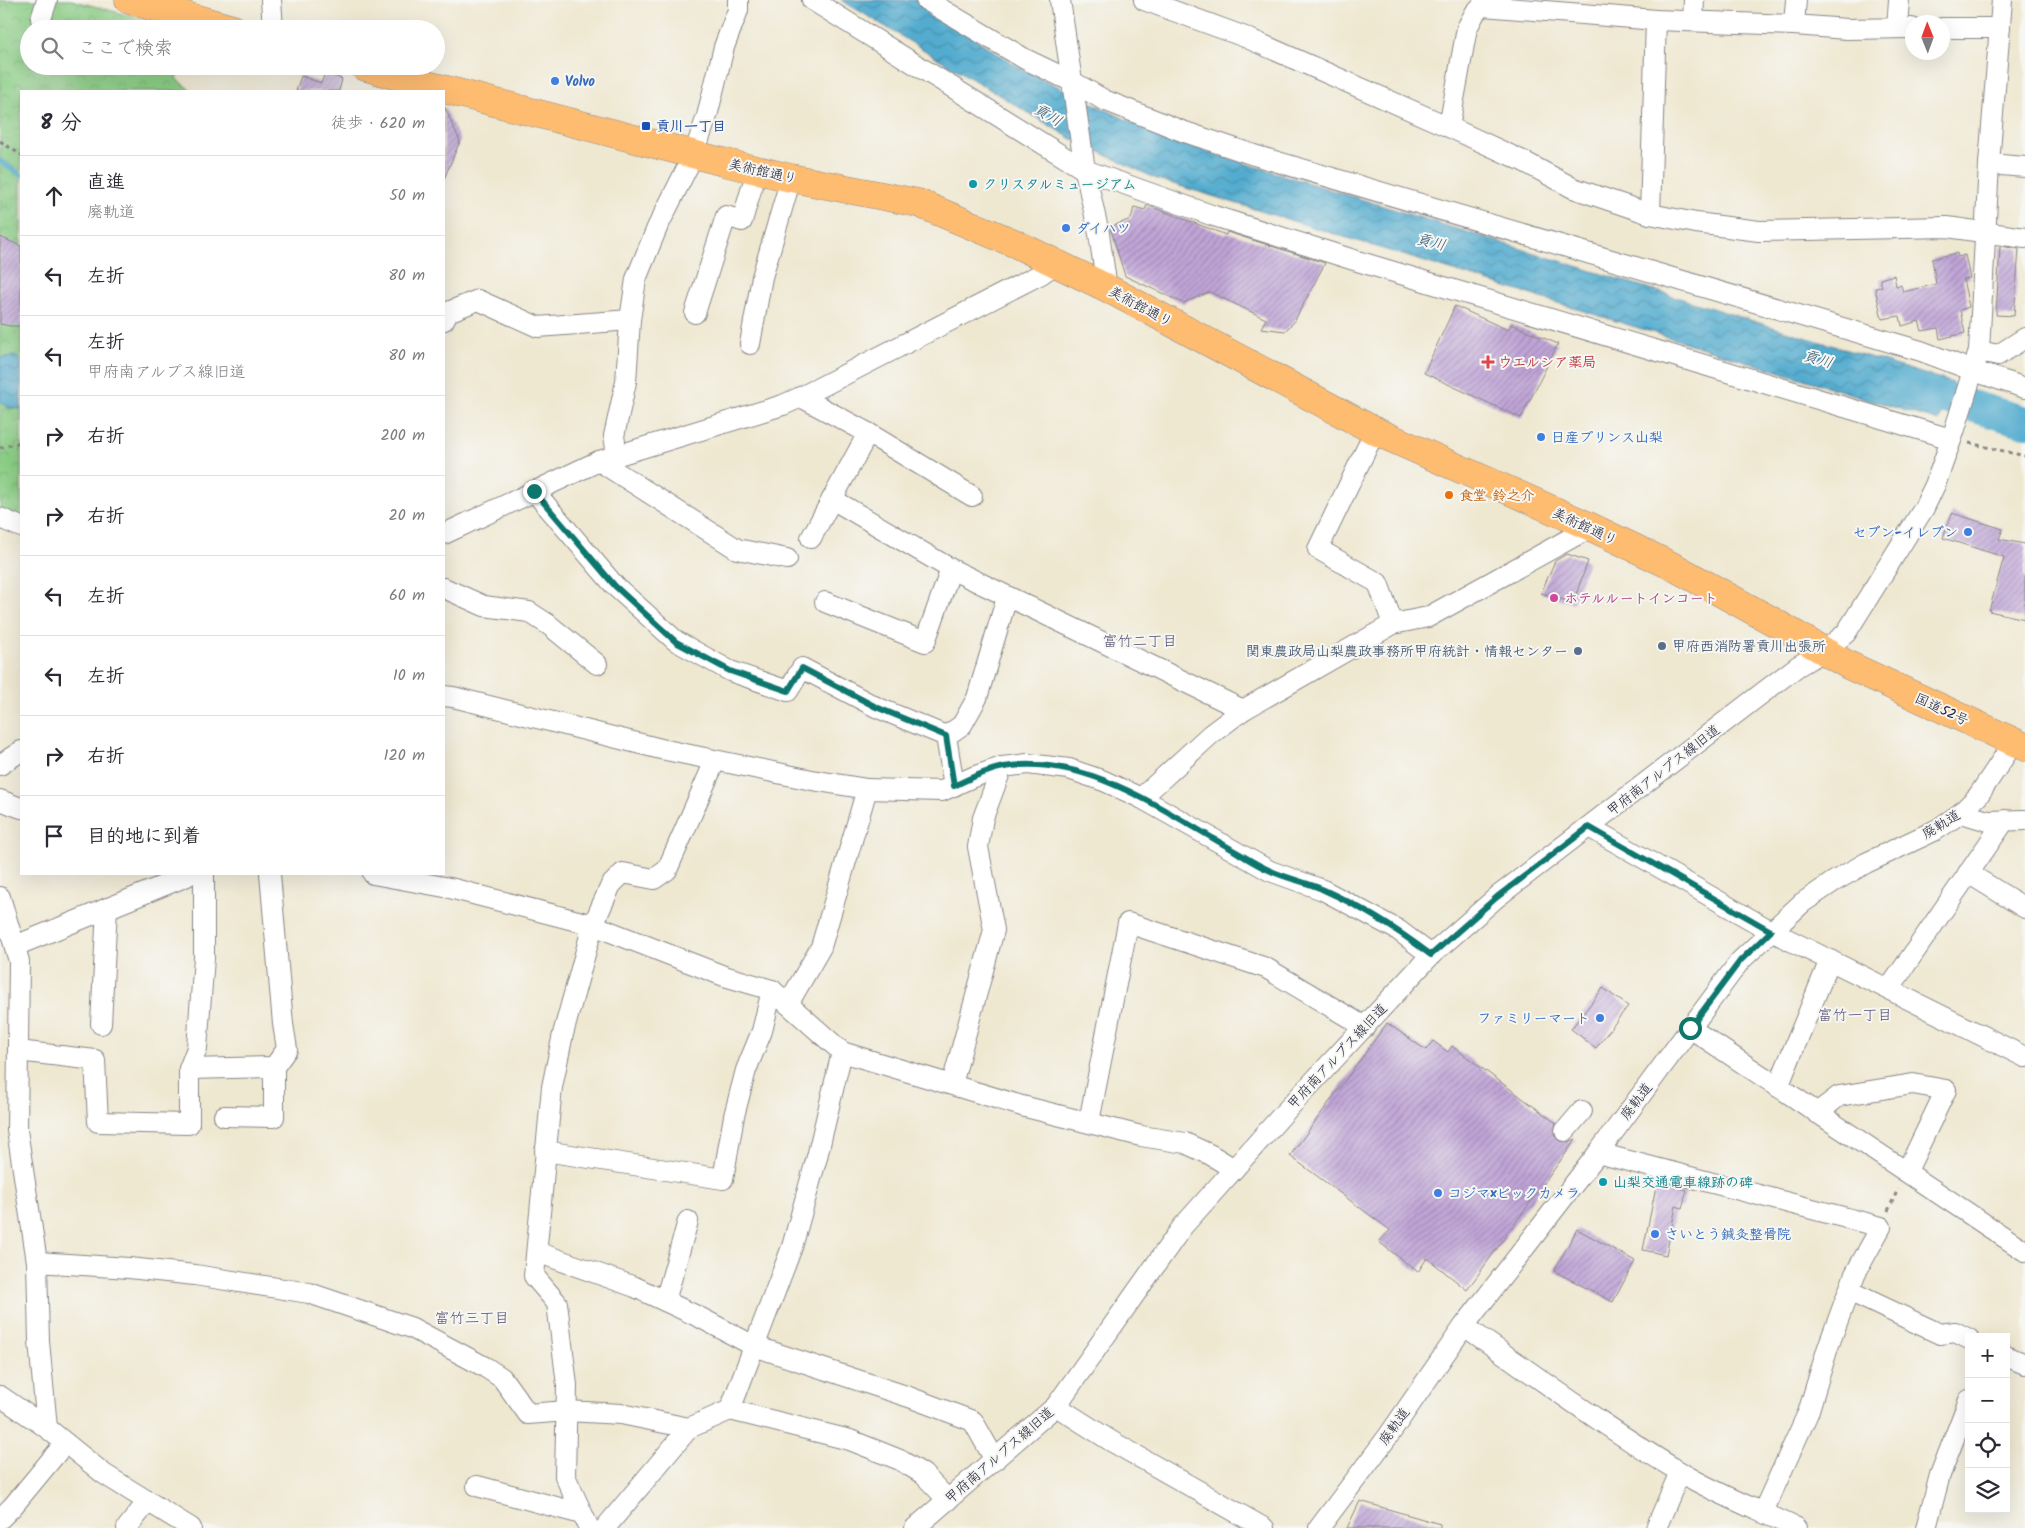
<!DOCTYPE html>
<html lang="ja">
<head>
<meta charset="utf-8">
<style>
  body { margin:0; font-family:Kalam,"Klee One",sans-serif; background:#f2f2f3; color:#2b2b33 }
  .controls { position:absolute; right:15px; bottom:15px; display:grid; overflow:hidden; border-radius:0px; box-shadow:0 5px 20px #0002 }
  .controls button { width:45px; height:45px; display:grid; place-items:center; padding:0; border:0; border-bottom:1px solid #e1e1e2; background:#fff; color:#2b2b33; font:25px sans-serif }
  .compass { position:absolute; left:1905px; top:15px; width:45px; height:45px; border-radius:50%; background:#fff; box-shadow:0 5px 20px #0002; rotate:359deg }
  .stop { position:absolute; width:15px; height:15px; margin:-11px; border:4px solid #0f766e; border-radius:50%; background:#fff }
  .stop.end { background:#0f766e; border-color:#fff; box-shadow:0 1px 5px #0008 }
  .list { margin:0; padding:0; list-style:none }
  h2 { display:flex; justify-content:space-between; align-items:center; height:65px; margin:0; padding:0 20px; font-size:21px }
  h2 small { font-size:16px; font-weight:400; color:#7c7c81 }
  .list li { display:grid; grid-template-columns:32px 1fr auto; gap:15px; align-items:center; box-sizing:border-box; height:80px; padding:0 20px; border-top:1px solid #e1e1e2 }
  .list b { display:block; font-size:19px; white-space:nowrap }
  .list p { margin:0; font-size:16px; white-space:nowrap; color:#7c7c81 }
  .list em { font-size:16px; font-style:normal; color:#7c7c81 }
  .icon { flex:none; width:28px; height:28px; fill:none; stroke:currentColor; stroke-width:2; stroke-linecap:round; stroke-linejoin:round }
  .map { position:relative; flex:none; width:2025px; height:1528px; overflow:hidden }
  .search { position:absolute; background:#fff; box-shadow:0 5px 20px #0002; left:20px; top:20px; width:425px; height:55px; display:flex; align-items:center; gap:12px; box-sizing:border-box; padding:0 18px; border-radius:28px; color:#7c7c81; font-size:19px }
  .panel { position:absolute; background:#fff; box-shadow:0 5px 20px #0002; left:20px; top:90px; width:425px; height:785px; border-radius:0px }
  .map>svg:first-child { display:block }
</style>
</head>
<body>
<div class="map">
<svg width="2025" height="1528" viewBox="0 0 2025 1528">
  <defs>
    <pattern id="park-crowns" width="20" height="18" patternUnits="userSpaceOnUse" patternTransform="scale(1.25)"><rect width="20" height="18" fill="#8cce86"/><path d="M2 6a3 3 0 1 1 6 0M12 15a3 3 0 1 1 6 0" fill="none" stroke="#78b175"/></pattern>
    <pattern id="water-waves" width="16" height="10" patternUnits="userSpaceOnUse" patternTransform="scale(1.25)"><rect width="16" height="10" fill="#52accf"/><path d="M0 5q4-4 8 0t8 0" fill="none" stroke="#448ca9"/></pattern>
    <pattern id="building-hatch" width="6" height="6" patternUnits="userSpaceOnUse" patternTransform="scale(1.25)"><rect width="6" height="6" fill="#c0a5d7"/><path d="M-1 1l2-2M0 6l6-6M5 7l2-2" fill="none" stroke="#9c86b0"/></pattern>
  </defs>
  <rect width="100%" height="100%" fill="#f6f6f2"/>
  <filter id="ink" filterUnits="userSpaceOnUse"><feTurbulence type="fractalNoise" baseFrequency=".02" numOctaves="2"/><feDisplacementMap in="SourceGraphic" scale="10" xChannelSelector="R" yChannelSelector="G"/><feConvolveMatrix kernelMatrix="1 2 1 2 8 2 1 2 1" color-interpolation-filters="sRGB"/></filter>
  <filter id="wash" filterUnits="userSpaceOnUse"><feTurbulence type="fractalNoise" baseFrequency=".0096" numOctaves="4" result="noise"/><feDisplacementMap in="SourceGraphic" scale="20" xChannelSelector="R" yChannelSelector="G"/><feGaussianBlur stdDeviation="1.12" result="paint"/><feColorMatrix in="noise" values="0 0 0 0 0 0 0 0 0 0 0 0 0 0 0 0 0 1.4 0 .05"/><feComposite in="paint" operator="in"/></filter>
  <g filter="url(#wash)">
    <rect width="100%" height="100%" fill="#efe8d1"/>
    <polygon fill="url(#park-crowns)" stroke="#577860" points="0,0 71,0 180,29 29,29 29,66 180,66 176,79 192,91 21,91 21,522 0,513"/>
    <g fill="url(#water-waves)" stroke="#3a6785">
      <polygon points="841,0 916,0 1020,68 1164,138 1953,383 1939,421 1157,179 1072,139"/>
      <polygon points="13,356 21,359 21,409 8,408 0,401 0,358"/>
    </g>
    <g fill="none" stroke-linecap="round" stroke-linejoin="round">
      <polyline stroke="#52accf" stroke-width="5.5" points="0,161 21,175"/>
      <polyline stroke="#52accf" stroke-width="32" points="1905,386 2025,422"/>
    </g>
    <g id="blocks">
      <g fill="url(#building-hatch)">
        <polygon points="325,73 342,79 339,91 296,91 301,76 321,83"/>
        <polygon points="444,106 460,141 444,179"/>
        <polygon points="1147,205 1226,235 1227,232 1325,263 1294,322 1285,331 1261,328 1266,319 1210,292 1183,303 1125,276 1110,227 1131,219 1134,207 1145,210"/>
        <polygon points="0,237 21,246 21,326 10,326 0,324"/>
        <polygon points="2000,246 2019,249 2014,316 1996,315"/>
        <polygon points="1957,253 1958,257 1965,255 1970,278 1963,279 1969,307 1960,310 1965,333 1940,339 1938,328 1922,331 1919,321 1902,326 1900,316 1882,319 1875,288 1882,287 1880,279 1894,275 1896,286 1901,285 1903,292 1936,284 1932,259"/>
        <polygon points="1455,306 1508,330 1511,324 1558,344 1521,418 1424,373"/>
        <polygon points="1952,513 2003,529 1999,539 2025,544 2025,619 1989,611 2004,557 1943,538"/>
        <polygon points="1567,554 1588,561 1573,603 1541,593 1555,561"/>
        <polygon points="1603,988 1628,1006 1596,1048 1571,1029"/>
        <polygon points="1387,1023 1426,1050 1433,1041 1448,1052 1452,1046 1556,1123 1554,1135 1558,1140 1569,1142 1576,1139 1467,1290 1427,1258 1418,1272 1379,1242 1390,1230 1290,1156"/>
        <polygon points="1657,1182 1687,1190 1682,1208 1676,1206 1666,1255 1643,1250"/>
        <polygon points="1577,1229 1635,1261 1613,1302 1554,1271"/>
        <polygon points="1360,1501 1440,1524 1440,1528 1347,1528"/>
      </g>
    </g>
  </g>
  <g filter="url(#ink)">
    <use href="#blocks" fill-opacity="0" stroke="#888586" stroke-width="1"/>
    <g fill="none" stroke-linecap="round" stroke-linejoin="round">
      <g stroke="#888586" stroke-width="22">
        <g id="minor">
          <polyline points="271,0 273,29"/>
          <polyline points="812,0 1085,170 1214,216 1354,260 1951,439"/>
          <polyline points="926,0 1025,59 1073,82 1104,100 1182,131 1254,155 1921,351 1974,371 2025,388"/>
          <polyline points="1060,0 1085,170 1099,234 1107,288"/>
          <polyline points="1144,0 1245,37 1449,127 1523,161 1573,188 1650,214 1696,223 1759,231 1947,227 2025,238"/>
          <polyline points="1483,6 1656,20 1794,25 1847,29 1912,28"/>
          <polyline points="41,19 47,0"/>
          <polyline points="1693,21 1694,0"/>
          <polyline points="1794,25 1796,0"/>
          <polyline points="1897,28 1899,0"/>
          <polyline points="1942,28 2000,28"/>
          <polyline points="1449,127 1467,28 1475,13 1487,0"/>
          <polyline points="1989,164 2025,167"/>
          <polyline points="1650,214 1656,20"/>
          <polyline points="695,313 726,216 742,221 757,170"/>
          <polyline points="444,320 448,312 478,300 538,327 630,320"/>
          <polyline points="750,344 762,277 791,178"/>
          <polyline points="1979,351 1998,355 2025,338"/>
          <polyline points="801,397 868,433 972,496"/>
          <polyline points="1375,431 1318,549 1378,583 1393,624"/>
          <polyline points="617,454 614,436 626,382 630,320 636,279 657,228 694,154 707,116 724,47 738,10 738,0"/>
          <polyline points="599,461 737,549 787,559"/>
          <polyline points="534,491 615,586 676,641 730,671 788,691 802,668 876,707 946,736 954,786"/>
          <polyline points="832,499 951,569 1243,710"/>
          <polyline points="0,518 21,527"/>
          <polyline points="444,534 599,461 783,405 801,397 1041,274 1055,264"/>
          <polyline points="811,538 868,433"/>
          <polyline points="444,588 484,606 529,612 549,625 597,664"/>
          <polyline points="825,602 925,642 951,569"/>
          <polyline points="444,696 453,697 661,749 812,780 867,789 942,791 973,777 1002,767 1028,764 1069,769 1104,781 1141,798 1270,871 1323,890 1398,930 1431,955"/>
          <polyline points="946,736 962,725 977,698 1007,597"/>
          <polyline points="0,765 21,751"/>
          <polyline points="1141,798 1211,734 1243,710 1393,624 1428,617 1591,527"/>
          <polyline points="0,800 21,808"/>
          <polyline points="1961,813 1988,821 2025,820"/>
          <polyline points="1589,827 1771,931 2025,1057"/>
          <polyline points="1968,873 2025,908"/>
          <polyline points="373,874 450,888 593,925 724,976 772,990 842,1052 1022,1106 1141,1136 1185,1143 1211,1155 1234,1169"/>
          <polyline points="0,897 19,961 17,1130 37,1262 39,1341 47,1428"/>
          <polyline points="15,946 187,876"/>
          <polyline points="1889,989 2005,820"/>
          <polyline points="788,1004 821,947 867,789"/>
          <polyline points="101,1024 107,908"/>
          <polyline points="1690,1028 2025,1251"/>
          <polyline points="18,1051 95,1060 98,1122 189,1124 189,1069 197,1048 204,958 204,874"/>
          <polyline points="189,1069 274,1067"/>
          <polyline points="952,1084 994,930 978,847 983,818 1002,767"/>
          <polyline points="1778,1087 1830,960"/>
          <polyline points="1817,1113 1839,1096 1913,1084 1946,1090 1907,1171"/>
          <polyline points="224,1116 274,1117 274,1067 287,1049 283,1024 270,874"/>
          <polyline points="1089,1122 1128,923 1266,968 1365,1027"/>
          <polyline points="1565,1131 1582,1111"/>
          <polyline points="545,1151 723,1179 734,1116 746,1070 762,1031 772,990"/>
          <polyline points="1598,1153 1881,1227 1855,1274 1828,1347 1808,1413 1763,1512"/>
          <polyline points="537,1252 635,1287 701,1318 754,1346 909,1397 973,1421 995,1460"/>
          <polyline points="37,1262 129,1268 195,1275 309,1293 412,1328 485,1367 502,1378 528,1414 567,1411 621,1414 689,1428"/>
          <polyline points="1849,1291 1940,1334 1955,1332 1969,1339"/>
          <polyline points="665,1301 688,1221"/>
          <path d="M1464 1326C1535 1375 1606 1428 1680 1472 1718 1495 1757 1509 1796 1528"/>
          <polyline points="2006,1356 2025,1364"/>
          <polyline points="0,1396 47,1428 104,1474 191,1528"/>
          <polyline points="1056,1406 1111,1441 1264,1528"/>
          <polyline points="730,1410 792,1247 817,1157 842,1052"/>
          <polyline points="477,1486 582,1514"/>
          <polyline points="0,1519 13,1506 65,1443"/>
          <polyline points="127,1528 148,1501"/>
          <polyline points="589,1528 565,1476 567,1385 557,1303 534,1276 552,1087 563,1034 593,925 611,885 623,873 654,879 667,870 715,761"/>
          <polyline points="605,1528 689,1428 730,1410 850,1440 900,1460 923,1474 948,1500"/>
          <polyline points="915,1528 1056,1406 1183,1226 1284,1113 1431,955 1497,897 1765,691 1798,666 1824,651 1846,633 1924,508 1935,485 1954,432 1979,351 1989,164 2002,0"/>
          <polyline points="1319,1528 1389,1435 1464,1326 1598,1153 1740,961 1802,903 1833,882 1866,863 1936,830 1961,813 1978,796 2014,742"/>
          <polyline points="1656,1528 1680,1472"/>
          <polyline points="1926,1528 1940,1475 1969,1400"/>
        </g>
      </g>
      <g stroke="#888586" stroke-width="29">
        <g id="highway">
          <polyline points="129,0 233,29"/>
          <polyline points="363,66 428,85 723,162 791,178 918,203 1014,243 1107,288 1375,431 1591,527 1674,567 1774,622 1848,665 2025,747"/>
        </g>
      </g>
      <g stroke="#888586" stroke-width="3" stroke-dasharray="4 4" stroke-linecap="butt">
        <polyline points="0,141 21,155"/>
        <polyline points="1969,443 2025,456"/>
        <polyline points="0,448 21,442"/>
        <polyline points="1888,1211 1898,1189"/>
      </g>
      <use href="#minor" stroke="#fff" stroke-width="20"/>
      <use href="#highway" stroke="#febc71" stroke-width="28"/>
    </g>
  </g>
  <g fill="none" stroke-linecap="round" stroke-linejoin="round" filter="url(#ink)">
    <path stroke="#0f766e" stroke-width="6" d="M534 491 615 586 676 642 730 671 788 691 802 668 876 707 946 736 954 786C970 778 987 770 1004 767 1084 753 1161 809 1228 847 1242 855 1256 865 1271 871 1288 879 1307 882 1324 890 1362 907 1398 930 1431 955L1497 897 1589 827 1771 931 1740 961 1690 1028"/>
  </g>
  <g fill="#3f7fe0" stroke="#f6f6f2" stroke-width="2">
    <circle cx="555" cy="81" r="5"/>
    <circle cx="1066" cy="228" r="5"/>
    <circle cx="1541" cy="437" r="5"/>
    <circle cx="1968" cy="532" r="5"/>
    <circle cx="1600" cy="1018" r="5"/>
    <circle cx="1438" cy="1193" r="5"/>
    <circle cx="1655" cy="1234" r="5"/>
  </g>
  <rect fill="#1a4fb4" stroke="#f6f6f2" stroke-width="2" x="641" y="121" width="10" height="10" rx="2.5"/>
  <g fill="#0f9aa8" stroke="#f6f6f2" stroke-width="2">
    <circle cx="973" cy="184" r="5"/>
    <circle cx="1603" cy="1182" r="5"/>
  </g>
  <path fill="#e0444e" stroke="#f6f6f2" stroke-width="2" d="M1485.5 354.5h5v5h5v5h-5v5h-5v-5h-5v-5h5z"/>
  <circle fill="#e8710a" stroke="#f6f6f2" stroke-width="2" cx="1449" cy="495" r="5"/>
  <circle fill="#d1479c" stroke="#f6f6f2" stroke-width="2" cx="1554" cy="598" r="5"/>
  <g fill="#5c6f8a" stroke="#f6f6f2" stroke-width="2">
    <circle cx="1662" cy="646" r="5"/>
    <circle cx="1578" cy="651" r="5"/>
  </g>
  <g text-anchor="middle" stroke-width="4" stroke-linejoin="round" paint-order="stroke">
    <g font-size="14" font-weight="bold" fill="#366cbe" stroke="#f6f6f2" text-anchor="start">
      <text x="565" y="86">Volvo</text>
      <text x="1076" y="233">ダイハツ</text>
      <text x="1551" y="442">日産プリンス山梨</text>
      <text x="1958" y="537" text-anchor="end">セブン-イレブン</text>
      <text x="1590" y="1023" text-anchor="end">ファミリーマート</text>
      <text x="1448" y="1198">コジマ×ビックカメラ</text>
      <text x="1665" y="1239">さいとう鍼灸整骨院</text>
    </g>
    <g font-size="14" font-weight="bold" fill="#164399" stroke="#f6f6f2" text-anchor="start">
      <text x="656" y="131">貢川一丁目</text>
    </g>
    <g font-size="14" fill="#22223b" stroke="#f6f6f2">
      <text transform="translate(763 171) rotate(13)" y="5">美術館通り</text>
      <text transform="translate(1141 306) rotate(28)" y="5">美術館通り</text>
      <text transform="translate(1585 526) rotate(25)" y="5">美術館通り</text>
      <text transform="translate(1942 709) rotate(25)" y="5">国道52号</text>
      <text transform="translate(1663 770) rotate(-38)" y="5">甲府南アルプス線旧道</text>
      <text transform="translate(1941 824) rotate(-32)" y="5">廃軌道</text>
      <text transform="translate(1337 1056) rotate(-47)" y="5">甲府南アルプス線旧道</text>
      <text transform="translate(1636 1101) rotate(-53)" y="5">廃軌道</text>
      <text transform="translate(1394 1426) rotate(-55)" y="5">廃軌道</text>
      <text transform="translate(999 1455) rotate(-41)" y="5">甲府南アルプス線旧道</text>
    </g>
    <g font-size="14" font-weight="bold" fill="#0d838f" stroke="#f6f6f2" text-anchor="start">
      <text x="983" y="189">クリスタルミュージアム</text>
      <text x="1613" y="1187">山梨交通電車線跡の碑</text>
    </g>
    <g font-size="14" font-weight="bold" fill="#be3a42" stroke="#f6f6f2" text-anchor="start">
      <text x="1498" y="367">ウエルシア薬局</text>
    </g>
    <g font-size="14" font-weight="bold" fill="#c56008" stroke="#f6f6f2" text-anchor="start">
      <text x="1459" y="500">食堂 鈴之介</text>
    </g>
    <g font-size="14" font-weight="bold" fill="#b23c85" stroke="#f6f6f2" text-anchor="start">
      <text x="1564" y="603">ホテルルートインコート</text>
    </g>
    <g font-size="14" font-weight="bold" fill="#4e5e75" stroke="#f6f6f2" text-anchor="start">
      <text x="1672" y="651">甲府西消防署貢川出張所</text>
      <text x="1568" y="656" text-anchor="end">関東農政局山梨農政事務所甲府統計・情報センター</text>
    </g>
    <g font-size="15" font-style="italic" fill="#355976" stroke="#f6f6f2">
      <text transform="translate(1048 115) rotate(30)" y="5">貢川</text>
      <text transform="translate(1431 242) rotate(14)" y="5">貢川</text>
      <text transform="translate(1818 359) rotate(17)" y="5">貢川</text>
    </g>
    <g font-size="15" fill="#595072" stroke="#f6f6f2">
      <text x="1140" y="646">富竹二丁目</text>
      <text x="1855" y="1020">富竹一丁目</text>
      <text x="472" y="1323">富竹三丁目</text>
    </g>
  </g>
</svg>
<div class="controls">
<button>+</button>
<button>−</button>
<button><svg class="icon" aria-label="locate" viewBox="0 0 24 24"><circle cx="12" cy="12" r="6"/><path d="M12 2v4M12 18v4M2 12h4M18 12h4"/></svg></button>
<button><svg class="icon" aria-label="layers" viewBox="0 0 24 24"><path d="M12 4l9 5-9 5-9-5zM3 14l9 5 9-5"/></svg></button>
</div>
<svg class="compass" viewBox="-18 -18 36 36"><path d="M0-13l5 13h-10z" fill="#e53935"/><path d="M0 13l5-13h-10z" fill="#7c7c81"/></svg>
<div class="stop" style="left:1690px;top:1028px"></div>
<div class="stop end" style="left:534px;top:491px"></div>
<div class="search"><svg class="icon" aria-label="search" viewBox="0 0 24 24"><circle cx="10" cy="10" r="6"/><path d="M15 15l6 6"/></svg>ここで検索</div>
<section class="panel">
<h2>8 分<small>徒歩 · 620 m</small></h2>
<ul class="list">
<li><svg class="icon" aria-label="ahead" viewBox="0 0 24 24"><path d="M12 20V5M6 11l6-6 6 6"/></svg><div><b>直進</b><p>廃軌道</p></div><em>50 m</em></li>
<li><svg class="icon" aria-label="left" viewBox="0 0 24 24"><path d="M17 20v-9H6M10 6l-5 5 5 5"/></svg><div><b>左折</b></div><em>80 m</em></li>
<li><svg class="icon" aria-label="left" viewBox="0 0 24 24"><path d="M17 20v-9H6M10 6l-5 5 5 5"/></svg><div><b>左折</b><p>甲府南アルプス線旧道</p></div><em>80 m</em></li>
<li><svg class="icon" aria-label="right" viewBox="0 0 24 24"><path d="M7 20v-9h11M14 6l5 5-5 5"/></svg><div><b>右折</b></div><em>200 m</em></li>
<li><svg class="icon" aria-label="right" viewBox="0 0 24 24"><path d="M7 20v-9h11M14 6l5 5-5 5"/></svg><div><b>右折</b></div><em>20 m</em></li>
<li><svg class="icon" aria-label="left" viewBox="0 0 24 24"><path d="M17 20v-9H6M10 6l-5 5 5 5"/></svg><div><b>左折</b></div><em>60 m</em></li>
<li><svg class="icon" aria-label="left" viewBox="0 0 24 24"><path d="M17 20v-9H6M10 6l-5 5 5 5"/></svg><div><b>左折</b></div><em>10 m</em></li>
<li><svg class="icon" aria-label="right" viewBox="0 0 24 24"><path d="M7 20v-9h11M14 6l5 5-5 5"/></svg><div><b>右折</b></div><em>120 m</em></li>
<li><svg class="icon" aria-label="arrive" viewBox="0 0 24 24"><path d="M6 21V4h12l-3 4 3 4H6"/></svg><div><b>目的地に到着</b></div></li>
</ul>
</section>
</div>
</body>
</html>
